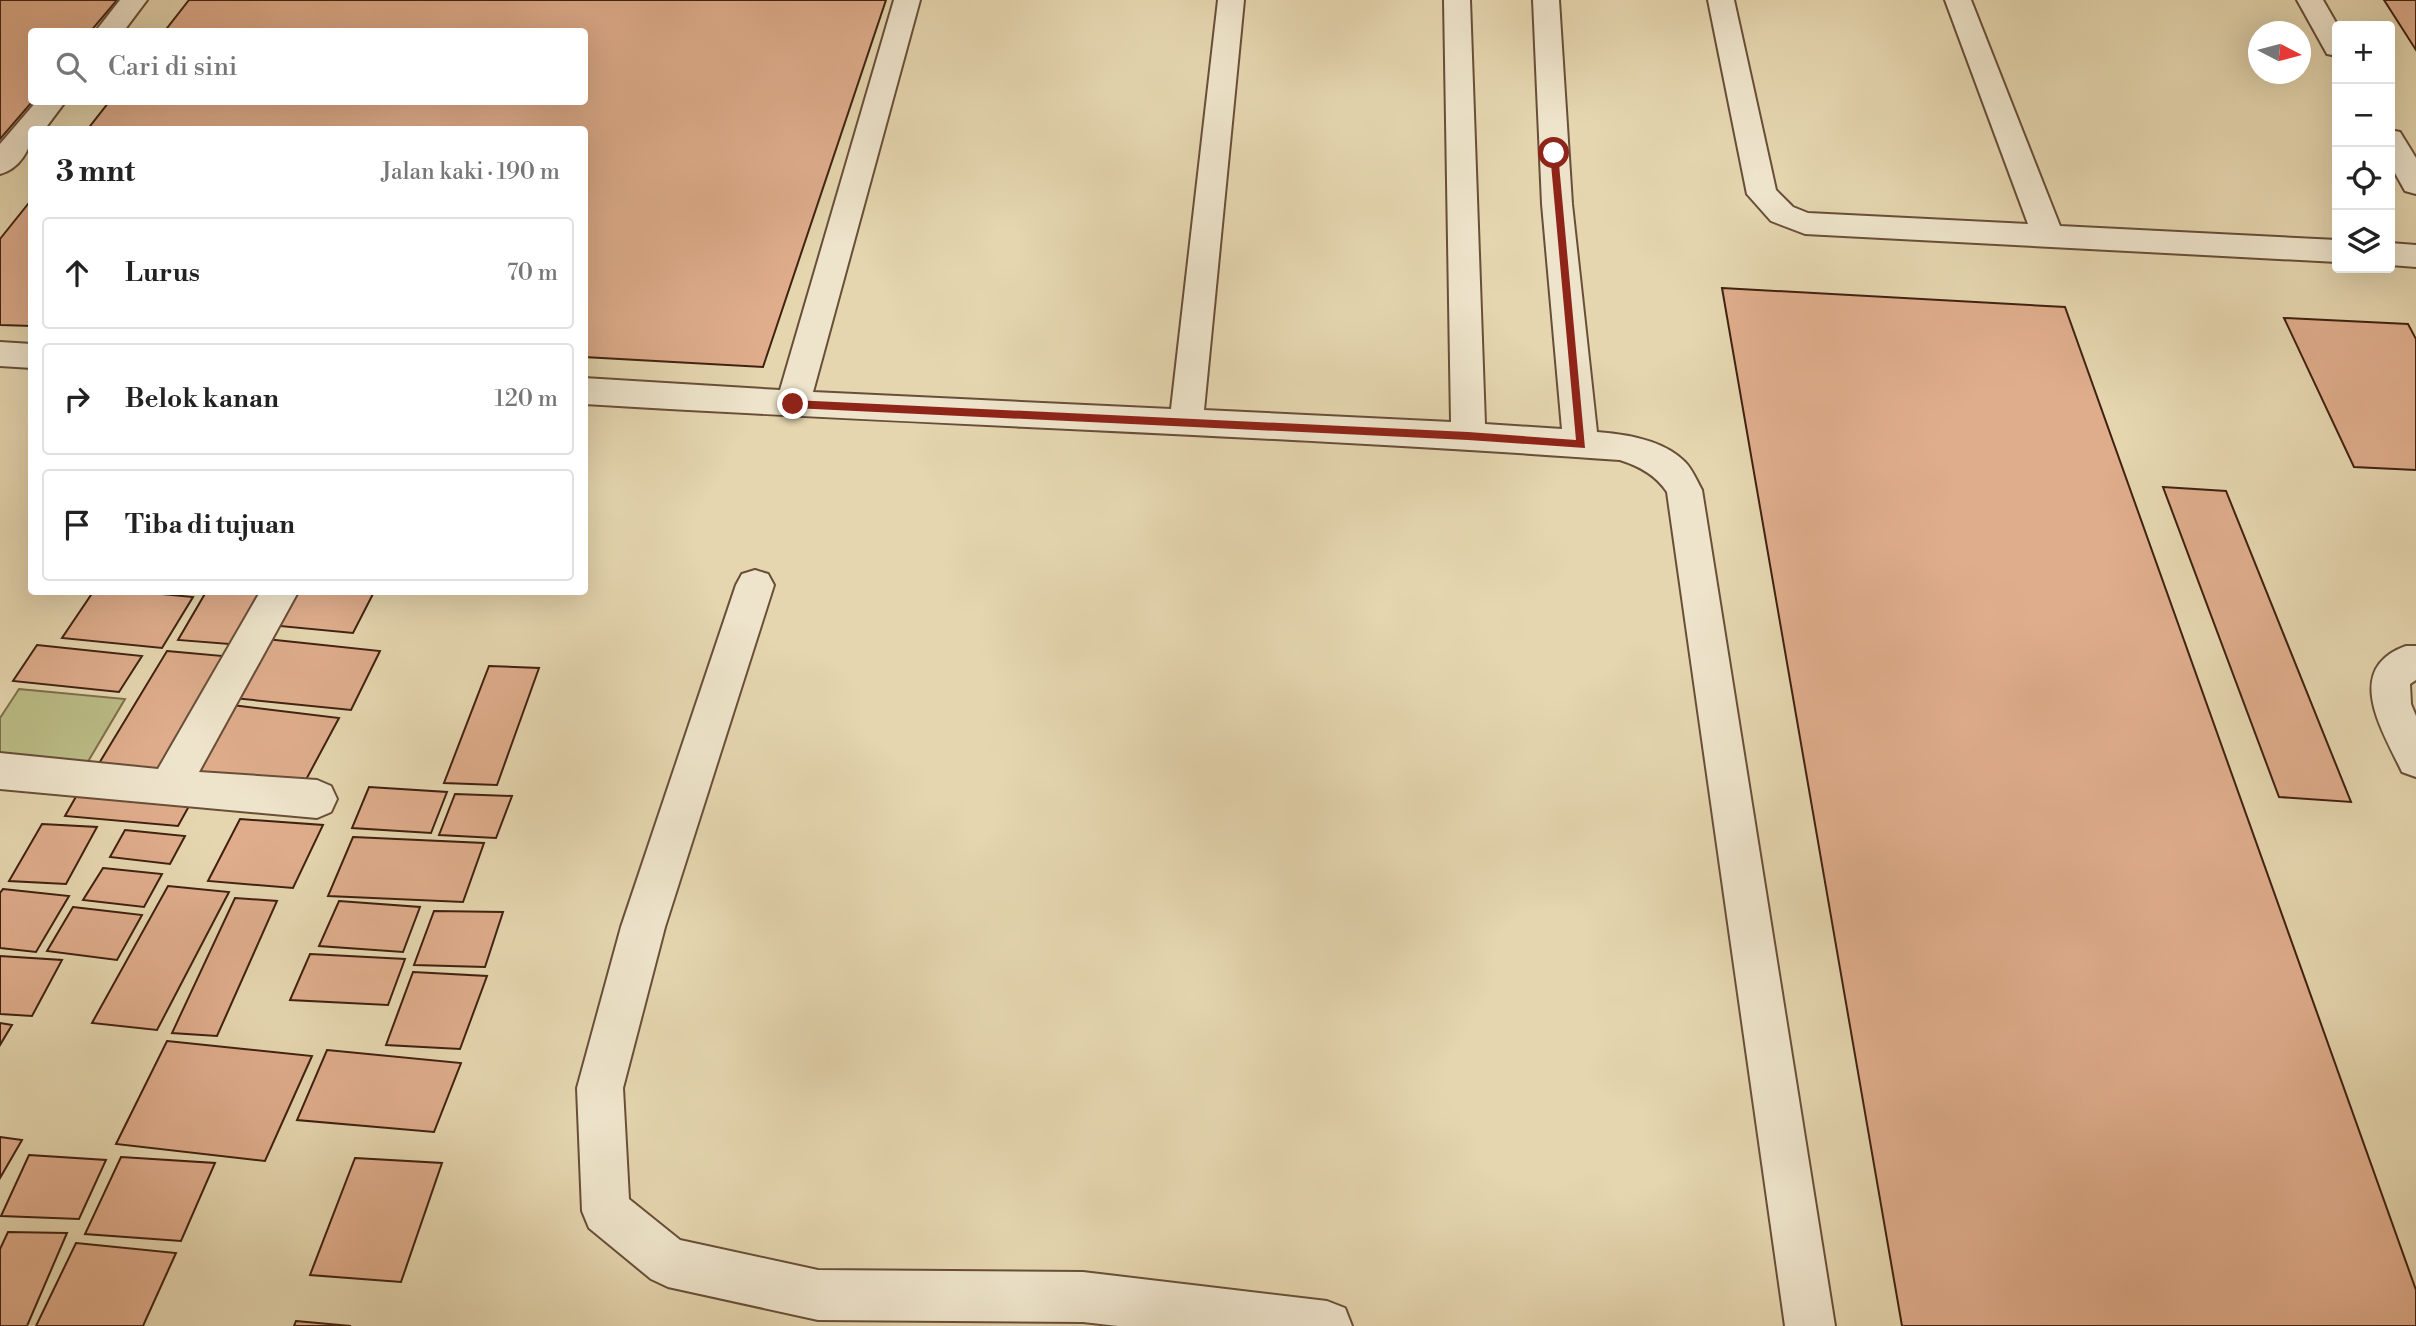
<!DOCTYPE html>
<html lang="id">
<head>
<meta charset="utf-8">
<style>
  body { margin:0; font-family:"Libre Bodoni",serif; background:#f2f2f2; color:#222 }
  .controls { position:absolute; right:21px; top:21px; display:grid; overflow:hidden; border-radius:7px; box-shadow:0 7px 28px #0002 }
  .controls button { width:63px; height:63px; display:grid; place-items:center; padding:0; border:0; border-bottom:2px solid #e0e0e0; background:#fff; color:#222; font:35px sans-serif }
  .compass { position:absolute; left:2248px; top:21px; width:63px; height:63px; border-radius:50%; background:#fff; box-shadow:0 7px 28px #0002; rotate:96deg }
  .stop { position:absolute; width:21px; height:21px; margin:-16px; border:5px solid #8f2418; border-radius:50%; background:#fff }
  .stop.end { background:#8f2418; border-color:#fff; box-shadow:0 2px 7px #0008 }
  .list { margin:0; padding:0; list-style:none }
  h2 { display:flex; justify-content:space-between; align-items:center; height:91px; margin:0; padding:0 28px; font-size:30px }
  h2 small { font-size:23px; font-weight:400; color:#767676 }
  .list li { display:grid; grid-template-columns:46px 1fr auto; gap:21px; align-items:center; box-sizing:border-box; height:112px; margin:0 14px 14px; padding:0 14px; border:2px solid #e0e0e0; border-radius:7px }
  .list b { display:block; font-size:26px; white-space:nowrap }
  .list em { font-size:23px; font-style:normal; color:#767676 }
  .icon { flex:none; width:38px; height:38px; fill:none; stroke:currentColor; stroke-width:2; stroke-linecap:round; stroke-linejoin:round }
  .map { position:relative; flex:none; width:2416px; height:1326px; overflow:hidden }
  .search { position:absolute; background:#fff; box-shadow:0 7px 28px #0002; left:28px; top:28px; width:560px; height:77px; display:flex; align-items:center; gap:18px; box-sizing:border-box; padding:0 24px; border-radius:7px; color:#767676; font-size:26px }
  .panel { position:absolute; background:#fff; box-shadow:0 7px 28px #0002; left:28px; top:126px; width:560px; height:469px; border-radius:7px }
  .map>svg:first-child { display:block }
</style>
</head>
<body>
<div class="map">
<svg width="2416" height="1326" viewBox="0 0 2416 1326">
  <rect width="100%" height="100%" fill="#e5d6af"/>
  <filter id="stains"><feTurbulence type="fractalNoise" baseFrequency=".00286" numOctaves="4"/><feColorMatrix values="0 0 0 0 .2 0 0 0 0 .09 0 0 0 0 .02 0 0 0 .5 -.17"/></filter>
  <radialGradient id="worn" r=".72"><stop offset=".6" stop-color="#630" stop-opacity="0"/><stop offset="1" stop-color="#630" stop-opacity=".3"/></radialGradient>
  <polygon fill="#bbbc86" stroke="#7e6e4c" stroke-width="2" points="19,689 125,699 86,765 0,756 0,718"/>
  <g fill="#dfad8c" stroke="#402111" stroke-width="2">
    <polygon points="0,0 117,0 90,32 32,32 32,102 0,139"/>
    <polygon points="189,0 886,0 763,367 584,357 584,130 87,130 109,102 584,102 584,32 164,32"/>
    <polygon points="2384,0 2416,0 2416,50"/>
    <polygon points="32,199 32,326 0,325 0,239"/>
    <polygon points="1722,288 2065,307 2416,1290 2416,1326 1902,1326"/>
    <polygon points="2284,318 2408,324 2416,339 2416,470 2354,467"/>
    <polygon points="2163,487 2226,491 2351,802 2279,797"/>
    <polygon points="93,592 141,592 193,597 162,648 62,638"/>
    <polygon points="206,592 272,592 242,645 178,640"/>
    <polygon points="288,592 374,592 353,633 269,625"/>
    <polygon points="266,639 380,651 351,710 233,698"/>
    <polygon points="37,645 142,656 119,692 13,681"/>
    <polygon points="167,651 234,657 166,778 95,770"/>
    <polygon points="489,666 539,668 497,785 444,783"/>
    <polygon points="224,704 339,718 301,789 183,775"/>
    <polygon points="82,786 194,797 178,826 65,816"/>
    <polygon points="369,787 447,792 431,833 352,828"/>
    <polygon points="455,794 512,796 496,838 439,835"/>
    <polygon points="240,819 323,825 293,888 208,881"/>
    <polygon points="42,824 97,827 66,884 9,881"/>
    <polygon points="125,830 185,836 170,864 110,857"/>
    <polygon points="353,837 484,843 463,902 328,896"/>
    <polygon points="103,868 162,874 144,907 83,900"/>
    <polygon points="168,886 229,892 157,1030 92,1023"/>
    <polygon points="3,889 69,896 36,952 0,948 0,893"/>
    <polygon points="235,898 277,901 217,1036 172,1033"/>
    <polygon points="339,901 420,907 403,952 319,946"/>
    <polygon points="73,907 142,915 117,960 47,951"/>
    <polygon points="434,911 503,912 485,967 414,965"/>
    <polygon points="310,954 405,959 388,1005 290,1000"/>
    <polygon points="0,956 62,960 32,1016 0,1014"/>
    <polygon points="413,972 487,976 460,1049 386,1045"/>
    <polygon points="0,1023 12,1025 0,1045"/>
    <polygon points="167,1041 312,1056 265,1161 116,1144"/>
    <polygon points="327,1050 461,1063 434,1132 297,1120"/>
    <polygon points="0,1137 22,1140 0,1178"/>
    <polygon points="29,1155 106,1160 79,1219 1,1216"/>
    <polygon points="121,1157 215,1163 181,1241 85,1234"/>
    <polygon points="355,1158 442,1163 401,1282 310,1275"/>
    <polygon points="8,1232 67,1233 27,1326 0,1326 0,1249"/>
    <polygon points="76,1243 176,1253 143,1326 36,1326"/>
    <polygon points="296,1321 351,1326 294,1326"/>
  </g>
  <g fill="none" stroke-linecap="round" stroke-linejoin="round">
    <g stroke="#694e38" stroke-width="4">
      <g id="minor">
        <polygon points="120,0 147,0 123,32 95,32"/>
        <path d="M894 0H920L813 392 1171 409 1218 0H1244L1204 410 1451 422 1444 0H1470L1485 424 1562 429 1542 204 1533 0H1559L1572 204 1597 432C1625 434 1664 440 1685 462 1692 469 1697 481 1702 490L1835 1326H1785L1667 492C1656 475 1639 466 1620 460 1275 435 930 425 584 404V378L780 390Z"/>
        <polygon points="1708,0 1734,0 1776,190 1793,207 1808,213 2028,224 1945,0 1971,0 2060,226 2337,240 2337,262 1805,234 1771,221 1747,194"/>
        <polygon points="2297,0 2323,0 2338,26 2337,56 2327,54"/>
        <path d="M36 102H65L44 130H32C32 149 19 169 0 174V144Z"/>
        <polygon points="2390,130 2400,132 2416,158 2416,194 2405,191 2390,164"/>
        <polygon points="2390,243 2416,245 2416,267 2390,265"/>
        <polygon points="0,342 32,344 32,368 0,366"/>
        <polygon points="755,570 768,574 774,585 665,927 623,1088 629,1199 680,1240 818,1270 1083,1272 1327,1301 1345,1308 1352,1326 1118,1326 1083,1322 818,1320 668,1287 651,1279 589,1228 582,1211 577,1088 621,927 736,585 742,574"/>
        <polygon points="260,592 298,592 199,772 317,780 331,786 337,799 331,812 317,818 0,789 0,753 158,769"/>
        <path d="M2406 646H2416V680L2410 684 2411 704 2416 716V777L2402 772C2383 731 2342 669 2406 646Z"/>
      </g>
    </g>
    <use href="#minor" fill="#eee4cb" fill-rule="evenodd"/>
  </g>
  <polygon fill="#8f2418" points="1554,150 1558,153 1585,448 1468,440 793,408 788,404 793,400 1468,432 1576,440 1550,153"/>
  <rect width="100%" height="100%" filter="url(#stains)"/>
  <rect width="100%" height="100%" fill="url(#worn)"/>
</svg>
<div class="controls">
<button>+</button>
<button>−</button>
<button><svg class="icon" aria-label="locate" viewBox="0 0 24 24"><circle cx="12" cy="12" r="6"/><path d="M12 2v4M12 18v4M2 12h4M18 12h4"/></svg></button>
<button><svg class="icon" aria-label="layers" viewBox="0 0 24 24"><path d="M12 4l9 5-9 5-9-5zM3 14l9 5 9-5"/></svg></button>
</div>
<svg class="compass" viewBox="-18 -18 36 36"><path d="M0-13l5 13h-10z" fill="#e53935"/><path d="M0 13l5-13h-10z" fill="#767676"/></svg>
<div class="stop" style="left:1554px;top:153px"></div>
<div class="stop end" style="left:793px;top:404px"></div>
<div class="search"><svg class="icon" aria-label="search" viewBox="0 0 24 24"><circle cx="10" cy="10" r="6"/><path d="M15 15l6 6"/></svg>Cari di sini</div>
<section class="panel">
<h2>3 mnt<small>Jalan kaki · 190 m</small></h2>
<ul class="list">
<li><svg class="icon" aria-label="ahead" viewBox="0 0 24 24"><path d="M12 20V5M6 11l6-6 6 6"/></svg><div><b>Lurus</b></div><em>70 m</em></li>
<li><svg class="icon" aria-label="right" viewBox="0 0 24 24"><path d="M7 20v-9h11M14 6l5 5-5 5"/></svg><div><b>Belok kanan</b></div><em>120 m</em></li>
<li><svg class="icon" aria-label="arrive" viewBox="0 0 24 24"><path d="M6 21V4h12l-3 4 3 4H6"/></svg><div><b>Tiba di tujuan</b></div></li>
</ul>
</section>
</div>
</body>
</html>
